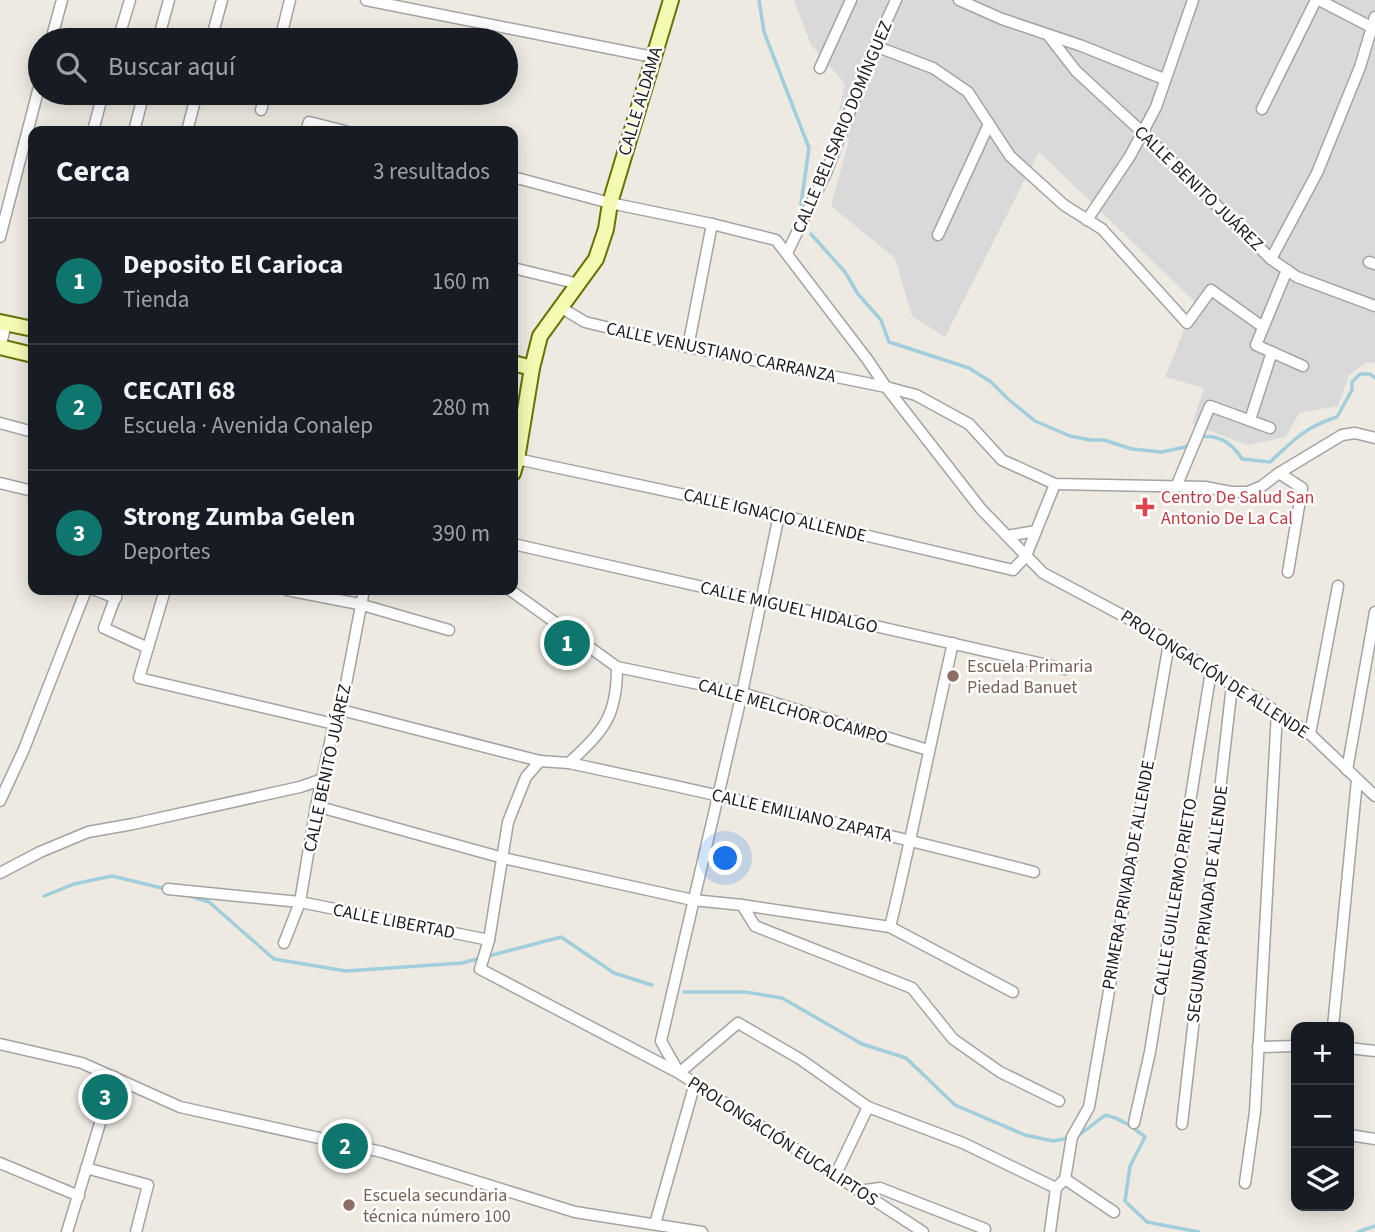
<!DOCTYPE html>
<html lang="es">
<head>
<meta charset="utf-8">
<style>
  body { margin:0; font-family:"Source Sans 3",sans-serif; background:#20242c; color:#f1f3f6 }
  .controls { position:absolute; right:21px; bottom:21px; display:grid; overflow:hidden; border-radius:14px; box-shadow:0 4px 18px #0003 }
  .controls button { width:63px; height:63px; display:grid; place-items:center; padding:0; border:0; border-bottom:2px solid #363941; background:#171b24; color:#f1f3f6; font:35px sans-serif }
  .you { position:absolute; left:726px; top:859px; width:24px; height:24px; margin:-18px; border:5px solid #fff; border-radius:50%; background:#1a73e8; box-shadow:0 0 0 10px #1a73e833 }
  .badge { display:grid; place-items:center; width:46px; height:46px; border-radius:50%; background:#0f766e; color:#fff; font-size:23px; font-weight:700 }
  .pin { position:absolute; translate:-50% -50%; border:4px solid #fff; box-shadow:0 2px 7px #0006 }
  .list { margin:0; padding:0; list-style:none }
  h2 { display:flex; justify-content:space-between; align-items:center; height:91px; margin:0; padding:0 28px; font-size:30px }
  h2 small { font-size:23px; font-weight:400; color:#9ea1a6 }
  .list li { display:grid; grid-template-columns:46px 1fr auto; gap:21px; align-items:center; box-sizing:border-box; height:126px; padding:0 28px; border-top:2px solid #363941 }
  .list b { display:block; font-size:26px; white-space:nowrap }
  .list p { margin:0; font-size:23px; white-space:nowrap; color:#9ea1a6 }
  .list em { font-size:23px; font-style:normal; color:#9ea1a6 }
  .icon { flex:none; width:38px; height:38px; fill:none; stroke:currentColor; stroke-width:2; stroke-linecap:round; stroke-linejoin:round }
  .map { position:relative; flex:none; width:1375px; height:1232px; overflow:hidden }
  .search { position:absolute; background:#171b24; box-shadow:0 4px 18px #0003; left:28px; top:28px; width:490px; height:77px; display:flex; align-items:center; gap:18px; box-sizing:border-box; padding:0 24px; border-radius:38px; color:#9ea1a6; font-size:26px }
  .panel { position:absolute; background:#171b24; box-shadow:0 4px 18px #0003; left:28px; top:126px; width:490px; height:469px; border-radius:14px }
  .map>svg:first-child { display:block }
</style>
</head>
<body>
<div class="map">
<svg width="1375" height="1232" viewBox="0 0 1375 1232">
  <rect width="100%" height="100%" fill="#eeeae2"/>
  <polygon fill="#dad9d9" points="794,0 1375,0 1375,363 1367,362 1349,375 1338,406 1299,413 1286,437 1248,445 1192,424 1204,388 1165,377 1195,302 1039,152 945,337 912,316 895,258 831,206 849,140 837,119 845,84 811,45"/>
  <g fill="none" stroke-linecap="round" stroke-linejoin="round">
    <g stroke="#a1cedc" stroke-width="3.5">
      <polyline points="759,0 764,32 809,148 801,204"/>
      <polyline points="811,234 845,272 858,294 881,320 889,342 969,368 991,382 1008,399 1035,421 1070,436 1090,440 1104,440 1132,449 1162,452 1185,447 1191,443"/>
      <path d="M1200 437C1219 434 1232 443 1242 459L1270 462C1294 440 1305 427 1337 417L1352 390V382L1360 374H1370L1375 378"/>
      <polyline points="187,895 209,902 274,959 346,971 462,963 561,937 614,973 652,985"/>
      <polyline points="44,896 74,884 112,876 166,889"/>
      <polyline points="684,992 745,992 782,998 862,1044 906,1058 955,1105 1025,1135 1053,1141 1069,1138"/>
      <path d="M1076 1136C1083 1134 1097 1120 1106 1115 1122 1119 1132 1127 1145 1137L1130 1166 1125 1201 1147 1222 1199 1232"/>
      <polyline points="1358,1232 1375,1226"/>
    </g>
    <g stroke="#a3a3a3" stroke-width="13">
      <g id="street">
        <polyline points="366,0 653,57"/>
        <polyline points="959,0 1002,19 1082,46 1164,79"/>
        <polyline points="1319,0 1375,29"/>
        <polyline points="1048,35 1076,71 1142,132 1271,259 1297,277 1375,306"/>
        <polyline points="51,40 62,0"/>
        <polyline points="118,40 130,0"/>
        <polyline points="158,40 169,0"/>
        <polyline points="211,40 222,0"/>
        <polyline points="280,40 290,0"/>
        <polyline points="875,46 933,68 968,92 1010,156 1064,205 1102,229 1187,323 1211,290 1263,327"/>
        <polyline points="820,68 851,0"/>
        <polyline points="1262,109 1316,0"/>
        <polyline points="261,110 266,93"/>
        <polyline points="93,131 103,93"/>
        <polyline points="134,131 144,93"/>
        <polyline points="187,131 197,93"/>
        <polyline points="306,131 309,122 345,131"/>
        <polyline points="513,177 610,203 712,224 776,240 867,359 886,387 916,395 969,424 1002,460 1055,484 1205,487 1231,492 1248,492 1262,486 1279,473 1342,435 1355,433 1375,438"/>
        <polyline points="1087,220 1130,156 1156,107 1193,0"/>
        <polyline points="938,235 989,124"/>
        <polyline points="0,237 40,83"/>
        <polyline points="787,253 826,173 875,46 896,0"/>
        <polyline points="1271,259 1317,173 1360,67 1375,17"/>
        <polyline points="1369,262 1375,264"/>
        <polyline points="513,268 579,284"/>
        <polyline points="1287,270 1256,345 1303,366"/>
        <polyline points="560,307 585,322 688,347 886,387 981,509 1043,573 1148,629 1232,685 1254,697 1310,734 1375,796"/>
        <polyline points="688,347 712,224"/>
        <polyline points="0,349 6,323"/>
        <polyline points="1250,420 1272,352"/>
        <polyline points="0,423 33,432"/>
        <polyline points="517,459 779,515 1013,570 1026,556 1055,484"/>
        <polyline points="1279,473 1302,488 1288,572"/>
        <polyline points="0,483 33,491"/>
        <polyline points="1176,487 1210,406 1270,428"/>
        <polyline points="779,515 742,693 661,1041 679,1073 923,1232"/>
        <polyline points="1007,536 1036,531"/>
        <polyline points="513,544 1065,669"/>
        <polyline points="95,590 116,598"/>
        <polyline points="118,590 104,628 148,648"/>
        <polyline points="165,590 139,678 334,724"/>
        <polyline points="287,590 359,604 449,630"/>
        <path d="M510 590 617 667C617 717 604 730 569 763L540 761 526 777 508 822 489 940 480 969 679 1073 738 1023 800 1059 868 1107 963 1143 1056 1188"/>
        <polyline points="617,667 742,693 928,750"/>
        <polyline points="341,710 540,761"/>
        <polyline points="1310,734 1338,586"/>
        <path d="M569 763C725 796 880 832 1034 872"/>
        <polyline points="1347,770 1375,612"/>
        <polyline points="0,801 24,749 86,590"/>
        <polyline points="316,806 503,858 693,900 742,905 890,927 1013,992"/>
        <polyline points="0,873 40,852 88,832 133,824 300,787 323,779"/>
        <polyline points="168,889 300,902 489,940"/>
        <polyline points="742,905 755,926 912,988 953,1039 1000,1072 1059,1101"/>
        <path d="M890 927C913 833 931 738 953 643"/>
        <polyline points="284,943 300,902 316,806 334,724 341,710 364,590"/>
        <polyline points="1333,1027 1357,780"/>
        <polyline points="0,1044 82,1063 180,1107 382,1152 575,1212 702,1232"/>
        <polyline points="1258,1047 1296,1046"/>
        <polyline points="1349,1048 1375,1051"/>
        <polyline points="1134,1123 1150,1052 1211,671"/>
        <polyline points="1182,1124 1232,685"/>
        <polyline points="1350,1135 1375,1139"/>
        <polyline points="0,1163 79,1196"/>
        <polyline points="86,1168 148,1185 136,1232"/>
        <polyline points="835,1176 868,1107"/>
        <polyline points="1065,1179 1114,1212"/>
        <polyline points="1245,1183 1255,1112 1277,712"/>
        <polyline points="859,1191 880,1188 985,1229"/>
        <polyline points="655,1224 695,1083"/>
        <polyline points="67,1232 114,1077"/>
        <polyline points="1050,1232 1056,1188 1065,1179 1072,1137 1089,1107 1169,643"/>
      </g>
    </g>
    <g stroke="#667303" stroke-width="18">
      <g id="secondary">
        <polyline points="0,322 33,329"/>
        <polyline points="0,347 33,355"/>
        <polyline points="513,363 532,368"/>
        <polyline points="513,473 517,459 532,368 540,336 596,259 606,229 610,203 671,0"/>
      </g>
    </g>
    <use href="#street" stroke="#fff" stroke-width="10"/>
    <use href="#secondary" stroke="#f5fab3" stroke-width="14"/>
  </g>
  <path fill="#e0444e" stroke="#fff" stroke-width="2.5" d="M1141.5 496.5h7v7h7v7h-7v7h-7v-7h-7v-7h7z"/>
  <g fill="#8d6e63" stroke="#fff" stroke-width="2.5">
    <circle cx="953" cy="676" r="7"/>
    <circle cx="349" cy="1205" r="7"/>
  </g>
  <g text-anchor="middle" stroke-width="5" stroke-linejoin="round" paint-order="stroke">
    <g font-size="18" fill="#1c1c1c" stroke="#fff">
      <text transform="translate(640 101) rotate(-73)" y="6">CALLE ALDAMA</text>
      <text transform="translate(842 127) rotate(-67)" y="6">CALLE BELISARIO DOMÍNGUEZ</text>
      <text transform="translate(1199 188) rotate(44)" y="6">CALLE BENITO JUÁREZ</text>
      <text transform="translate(721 352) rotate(12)" y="6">CALLE VENUSTIANO CARRANZA</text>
      <text transform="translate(775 515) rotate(13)" y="6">CALLE IGNACIO ALLENDE</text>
      <text transform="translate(789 607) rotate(13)" y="6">CALLE MIGUEL HIDALGO</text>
      <text transform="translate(1215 674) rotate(33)" y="6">PROLONGACIÓN DE ALLENDE</text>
      <text transform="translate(793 711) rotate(16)" y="6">CALLE MELCHOR OCAMPO</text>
      <text transform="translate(327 768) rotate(-78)" y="6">CALLE BENITO JUÁREZ</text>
      <text transform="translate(802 815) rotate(13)" y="6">CALLE EMILIANO ZAPATA</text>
      <text transform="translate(1128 875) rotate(-80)" y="6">PRIMERA PRIVADA DE ALLENDE</text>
      <text transform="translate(1175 897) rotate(-81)" y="6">CALLE GUILLERMO PRIETO</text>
      <text transform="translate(1207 904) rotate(-83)" y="6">SEGUNDA PRIVADA DE ALLENDE</text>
      <text transform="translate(394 921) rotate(11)" y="6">CALLE LIBERTAD</text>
      <text transform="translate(783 1141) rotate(33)" y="6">PROLONGACIÓN EUCALIPTOS</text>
    </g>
    <g font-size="18" fill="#be3a42" stroke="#fff" text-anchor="start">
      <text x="1161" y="503">Centro De Salud San<tspan x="1161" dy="21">Antonio De La Cal</tspan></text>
    </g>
    <g font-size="18" fill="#785e54" stroke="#fff" text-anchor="start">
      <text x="967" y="672">Escuela Primaria<tspan x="967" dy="21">Piedad Banuet</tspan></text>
      <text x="363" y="1201">Escuela secundaria<tspan x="363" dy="21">técnica número 100</tspan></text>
    </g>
  </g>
</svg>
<div class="controls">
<button>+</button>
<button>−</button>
<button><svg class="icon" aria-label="layers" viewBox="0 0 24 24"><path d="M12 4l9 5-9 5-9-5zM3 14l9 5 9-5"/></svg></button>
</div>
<div class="you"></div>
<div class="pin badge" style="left:567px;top:643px">1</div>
<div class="pin badge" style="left:345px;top:1146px">2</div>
<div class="pin badge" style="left:105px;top:1097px">3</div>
<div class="search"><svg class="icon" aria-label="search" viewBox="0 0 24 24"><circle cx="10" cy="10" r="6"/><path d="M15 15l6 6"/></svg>Buscar aquí</div>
<section class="panel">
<h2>Cerca<small>3 resultados</small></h2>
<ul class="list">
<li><span class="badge">1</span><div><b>Deposito El Carioca</b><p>Tienda</p></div><em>160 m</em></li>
<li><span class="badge">2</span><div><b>CECATI 68</b><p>Escuela · Avenida Conalep</p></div><em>280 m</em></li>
<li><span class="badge">3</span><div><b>Strong Zumba Gelen</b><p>Deportes</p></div><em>390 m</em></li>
</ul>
</section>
</div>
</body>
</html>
